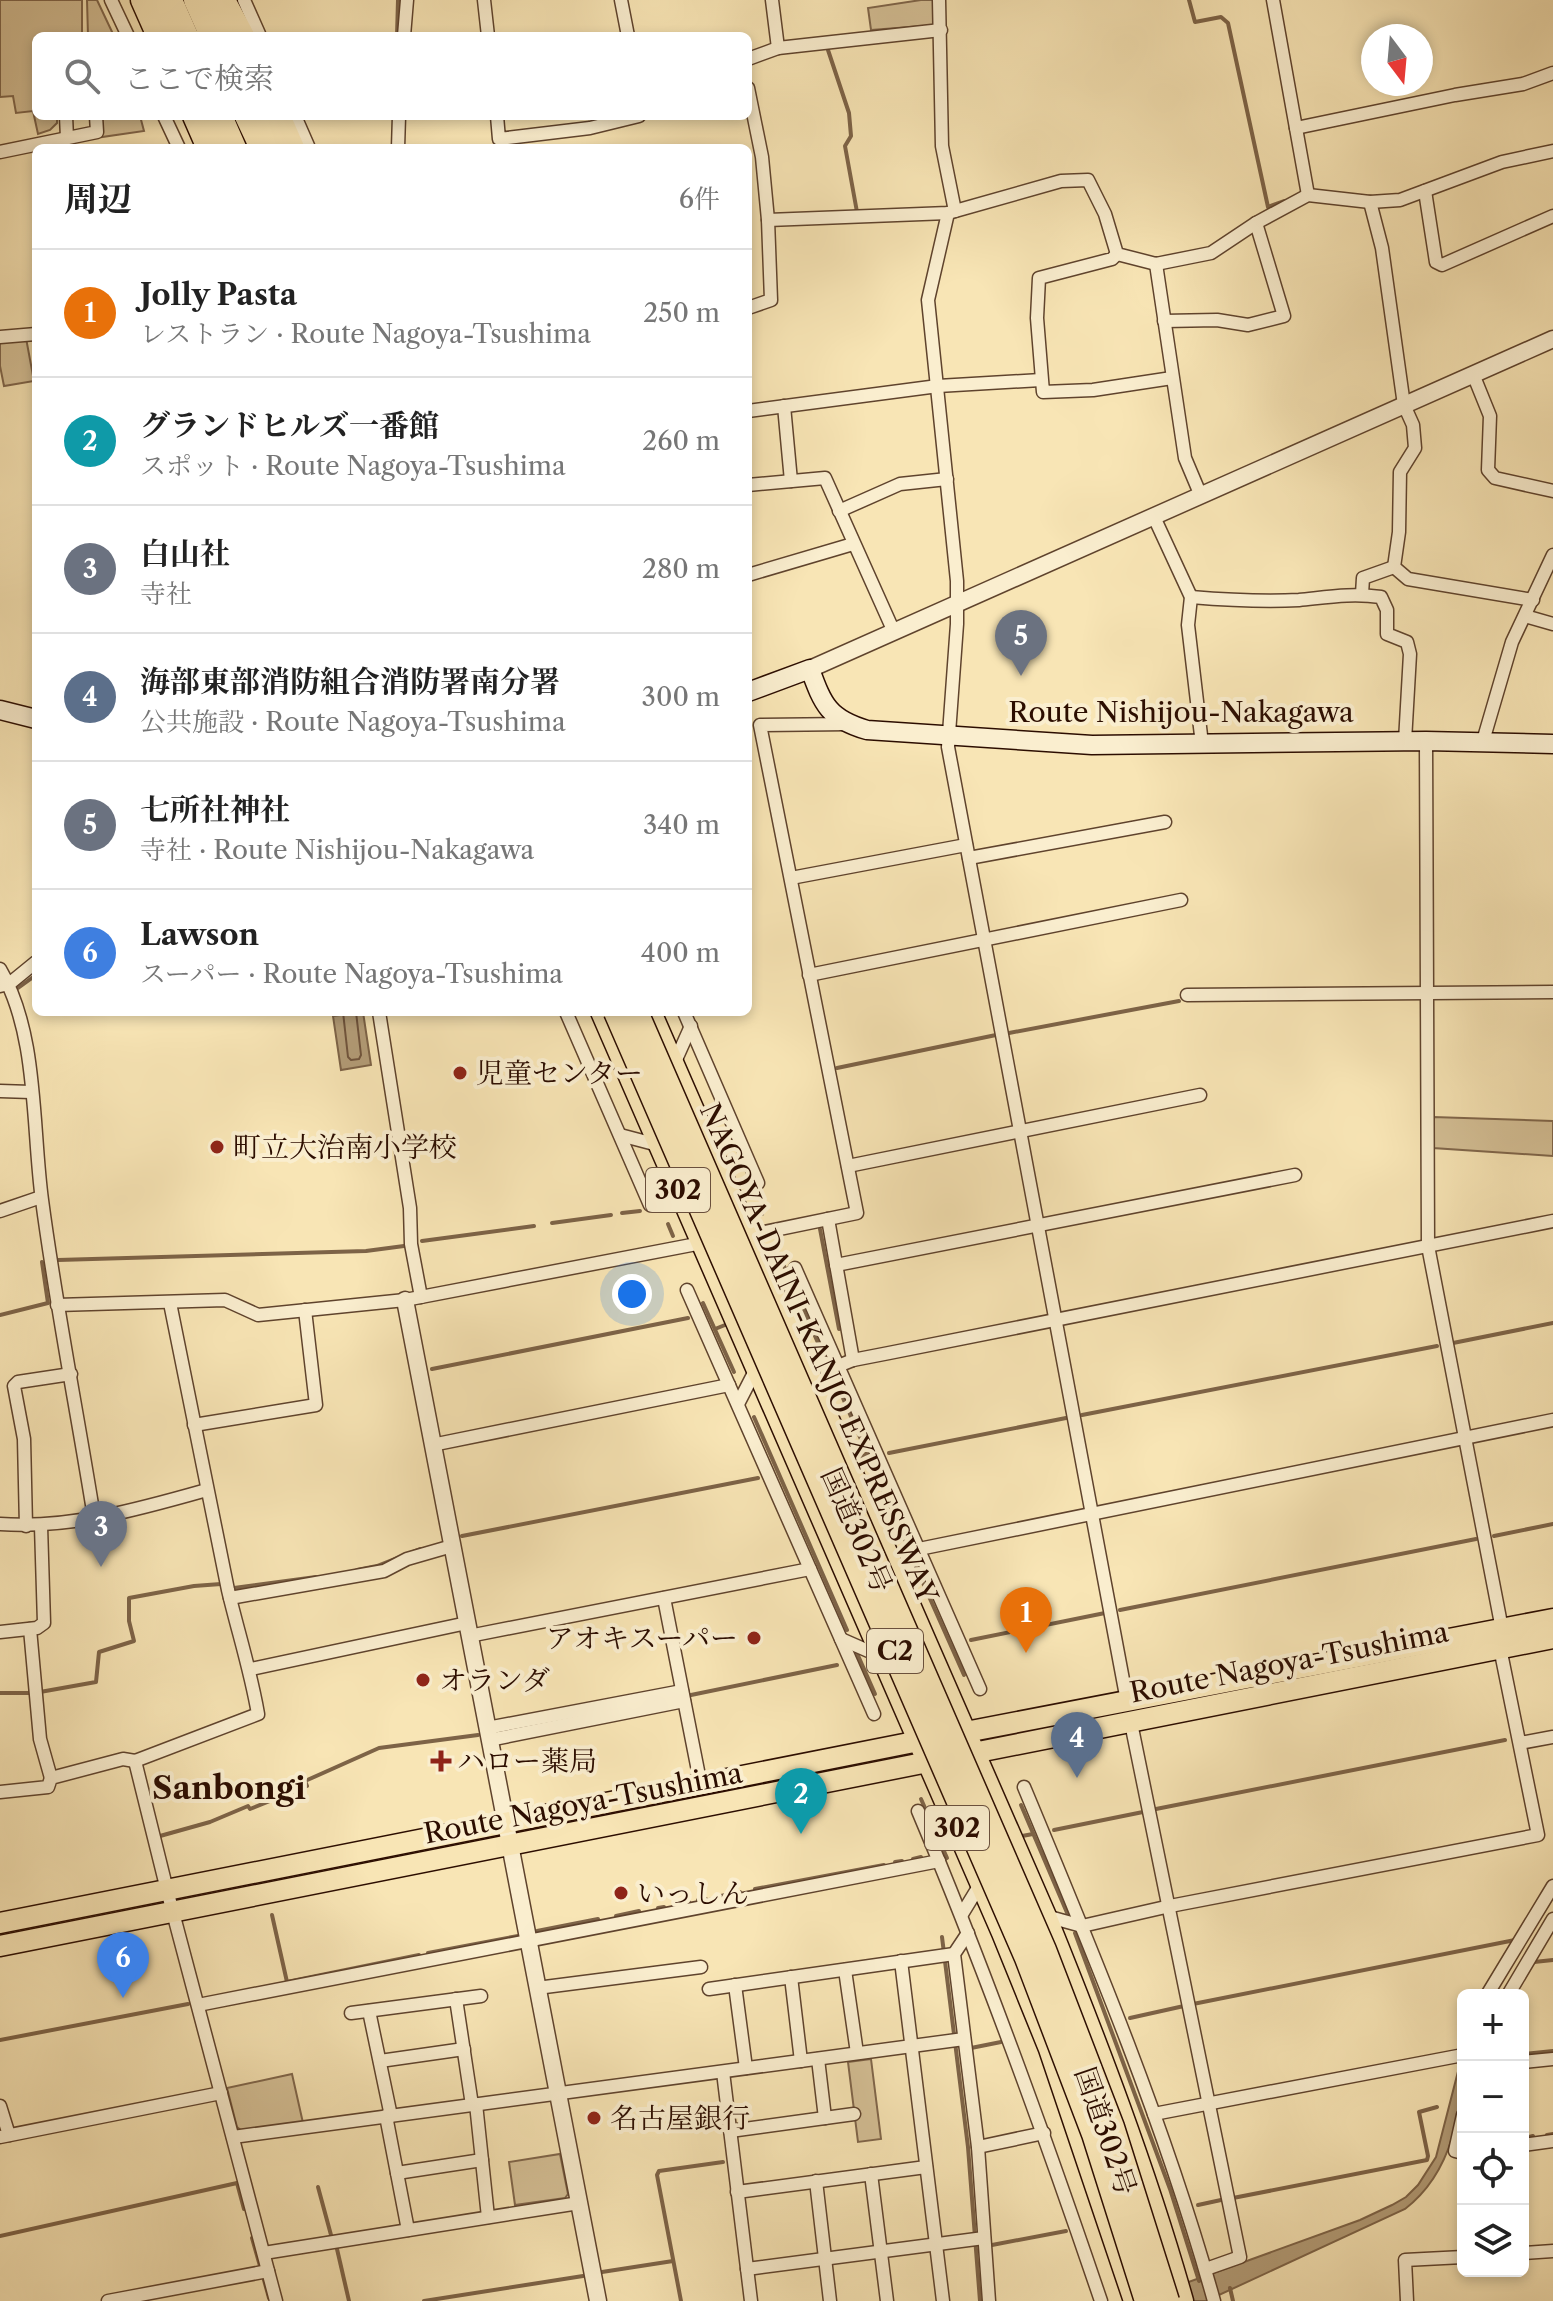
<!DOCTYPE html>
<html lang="ja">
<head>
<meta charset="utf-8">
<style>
  body { margin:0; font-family:"Libre Caslon Text","Noto Serif JP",serif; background:#f6f6f6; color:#222 }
  .controls { position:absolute; right:24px; bottom:24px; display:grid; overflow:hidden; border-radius:12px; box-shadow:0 4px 12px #0003 }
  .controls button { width:72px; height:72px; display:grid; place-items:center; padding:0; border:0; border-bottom:2px solid #e0e0e0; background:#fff; color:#222; font:40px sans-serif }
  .compass { position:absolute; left:1361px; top:24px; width:72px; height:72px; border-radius:50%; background:#fff; box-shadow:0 4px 12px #0003; rotate:164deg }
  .you { position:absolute; left:632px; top:1294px; width:28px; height:28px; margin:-20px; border:6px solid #fff; border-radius:50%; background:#1a73e8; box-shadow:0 0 0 12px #1a73e833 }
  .badge { display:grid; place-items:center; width:52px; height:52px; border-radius:50%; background:#1a73e8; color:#fff; font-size:26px; font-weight:700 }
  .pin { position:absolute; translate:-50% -66px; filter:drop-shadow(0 2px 4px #0008) }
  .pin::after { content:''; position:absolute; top:42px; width:28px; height:24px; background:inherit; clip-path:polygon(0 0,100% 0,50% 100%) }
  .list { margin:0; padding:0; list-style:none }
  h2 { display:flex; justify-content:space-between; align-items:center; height:104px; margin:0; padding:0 32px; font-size:34px }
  h2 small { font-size:26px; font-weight:400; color:#767676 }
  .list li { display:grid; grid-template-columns:52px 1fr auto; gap:24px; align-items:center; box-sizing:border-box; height:128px; padding:0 32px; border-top:2px solid #e0e0e0 }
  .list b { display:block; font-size:30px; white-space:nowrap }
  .list p { margin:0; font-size:26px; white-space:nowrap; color:#767676 }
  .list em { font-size:26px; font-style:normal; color:#767676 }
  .icon { flex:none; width:44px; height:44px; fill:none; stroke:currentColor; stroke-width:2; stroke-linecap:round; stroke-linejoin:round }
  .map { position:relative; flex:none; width:1553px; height:2301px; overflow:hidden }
  .search { position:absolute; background:#fff; box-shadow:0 4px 12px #0003; left:32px; top:32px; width:720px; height:88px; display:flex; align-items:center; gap:20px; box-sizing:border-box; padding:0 28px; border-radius:12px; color:#767676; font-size:30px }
  .panel { position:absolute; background:#fff; box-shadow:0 4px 12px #0003; left:32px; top:144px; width:720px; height:872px; border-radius:12px }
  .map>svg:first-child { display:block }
</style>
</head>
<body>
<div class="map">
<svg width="1553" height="2301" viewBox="0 0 1553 2301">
  <rect width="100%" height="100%" fill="#f8e5b5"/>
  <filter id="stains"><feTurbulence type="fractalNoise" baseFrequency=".0025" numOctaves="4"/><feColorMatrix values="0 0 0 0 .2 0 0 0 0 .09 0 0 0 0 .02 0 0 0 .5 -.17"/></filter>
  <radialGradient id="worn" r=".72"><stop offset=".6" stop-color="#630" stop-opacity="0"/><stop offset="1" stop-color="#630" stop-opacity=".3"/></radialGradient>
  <g fill="#d5c096" stroke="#80664b" stroke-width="2">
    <polygon points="0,0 82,0 82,36 36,36 36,116 57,116 57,123 50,130 38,134 33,111 16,113 13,96 0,97"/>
    <polygon points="87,0 97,0 114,36 88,36"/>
    <polygon points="921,0 934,0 936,25 871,30 868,8"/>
    <polygon points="101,116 140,116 144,131 102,137"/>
    <polygon points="26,338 34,381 4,386 0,366 0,339"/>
    <polygon points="1433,1117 1553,1121 1553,1156 1433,1148"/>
    <polygon points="871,2059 881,2139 858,2142 848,2062"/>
    <polygon points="292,2074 303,2123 242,2131 237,2127 227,2088"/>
    <polygon points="560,2154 568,2194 565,2198 515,2205 509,2162"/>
  </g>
  <g fill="#b39c77" stroke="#7d6347" stroke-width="2">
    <polygon points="363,1012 371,1065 341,1070 333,1016"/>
    <path d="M1463 2052C1463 2109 1453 2172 1405 2209L1206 2301H1136L1360 2220 1392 2205 1406 2197 1418 2185 1436 2157Z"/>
  </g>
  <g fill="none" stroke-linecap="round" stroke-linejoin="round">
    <polyline stroke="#70543c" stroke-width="2" points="343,1012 348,1057 351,1060 359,1059 361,1055 356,1012"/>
    <g stroke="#7d6347" stroke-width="4">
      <polyline points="1189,0 1195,22 1221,17 1228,23 1268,207 1284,201"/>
      <polyline points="397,36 398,0"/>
      <polyline points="828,50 849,113 851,136 845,146 857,212"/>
      <polyline points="18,988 36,975"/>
      <polyline points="1009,1033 1179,1001"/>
      <polyline points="837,1068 996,1035"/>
      <polyline points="758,1205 762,1214"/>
      <polyline points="622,1213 640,1211"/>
      <polyline points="552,1223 611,1215"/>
      <polyline points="668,1224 673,1236"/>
      <polyline points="820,1229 839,1329"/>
      <polyline points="422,1241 534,1226"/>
      <polyline points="58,1260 366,1251 404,1246"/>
      <polyline points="784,1266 823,1354"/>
      <polyline points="703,1303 734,1372"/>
      <polyline points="0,1315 48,1303 42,1262"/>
      <polyline points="715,1329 725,1325"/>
      <polyline points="1453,1343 1553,1323"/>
      <polyline points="432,1369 688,1318"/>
      <polyline points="839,1389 908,1547"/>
      <polyline points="1082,1415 1437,1346"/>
      <polyline points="754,1417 847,1630"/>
      <polyline points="889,1453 1066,1418"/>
      <polyline points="854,1460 867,1454"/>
      <polyline points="462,1536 758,1478"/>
      <polyline points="1494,1536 1553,1524"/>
      <polyline points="915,1565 964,1675"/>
      <polyline points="357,1570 377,1566 420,1549"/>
      <polyline points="234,1588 316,1577"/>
      <polyline points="1120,1610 1476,1539"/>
      <polyline points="971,1640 1105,1613"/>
      <polyline points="856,1651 875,1694"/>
      <polyline points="40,1692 96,1682 99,1652 134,1641 129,1621 129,1598 194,1586 221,1584"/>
      <polyline points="0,1693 33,1693"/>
      <polyline points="691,1695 837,1665"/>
      <polyline points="921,1799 947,1858"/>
      <polyline points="1021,1805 1068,1915"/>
      <polyline points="1156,1809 1505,1740"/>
      <polyline points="1054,1830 1143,1812"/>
      <polyline points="160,1836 210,1822 248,1806 250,1809 307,1786 305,1781 379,1748 478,1735"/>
      <polyline points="1022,1836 1033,1834"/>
      <polyline points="913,1859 921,1857"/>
      <polyline points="895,1862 902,1861"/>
      <polyline points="755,1889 884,1865"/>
      <polyline points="716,1897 740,1892"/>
      <polyline points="698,1900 706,1899"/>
      <polyline points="674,1905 689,1902"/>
      <polyline points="658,1908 664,1907"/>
      <polyline points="272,1915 287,1982"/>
      <polyline points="616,1916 639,1911"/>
      <polyline points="537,1931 598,1919"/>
      <polyline points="1075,1933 1170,2189 1199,2281"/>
      <polyline points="942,1937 968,2147 980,2301"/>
      <polyline points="428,1953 518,1936"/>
      <polyline points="1534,1962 1553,1960"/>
      <polyline points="287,1982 419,1955"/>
      <polyline points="1193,2004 1515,1940"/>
      <polyline points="1130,2018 1184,2006"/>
      <polyline points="0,2040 188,2004"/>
      <polyline points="971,2048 1001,2042"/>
      <polyline points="1523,2054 1553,2051"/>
      <polyline points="0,2129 0,2130"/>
      <polyline points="1547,2135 1553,2134"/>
      <polyline points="1529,2137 1533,2136"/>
      <polyline points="318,2187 331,2235"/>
      <polyline points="1233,2198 1427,2160 1428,2156 1419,2112 1437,2107"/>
      <polyline points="1198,2205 1221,2200"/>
      <polyline points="0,2236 237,2183 244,2209"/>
      <polyline points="252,2238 260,2266"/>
      <polyline points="992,2245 1066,2231"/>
      <polyline points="337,2249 349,2301"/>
      <polyline points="602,2272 673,2261"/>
      <polyline points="264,2280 269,2298"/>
      <polyline points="1230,2288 1233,2301"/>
      <polyline points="424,2301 583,2276"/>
      <polyline points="681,2301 657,2175 659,2171 723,2162"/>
    </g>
    <g stroke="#5f432d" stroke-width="15">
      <g id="minor">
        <polyline points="111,0 128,36"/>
        <polyline points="244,0 260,36"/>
        <polyline points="484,0 488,36"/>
        <polyline points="621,0 628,36"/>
        <polyline points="939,0 942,146 955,211"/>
        <polyline points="1273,0 1308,195"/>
        <polyline points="404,36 407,0"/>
        <polyline points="778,48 941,30"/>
        <polyline points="748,59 778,48 772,0"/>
        <polyline points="748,88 762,157 768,220 771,300 748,308"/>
        <polyline points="66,116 67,138"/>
        <polyline points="164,116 179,148"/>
        <polyline points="295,116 309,148"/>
        <polyline points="497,116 499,139 590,128 639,116"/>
        <polyline points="1296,128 1455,95 1523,84 1553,73"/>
        <polyline points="398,148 399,116"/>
        <polyline points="0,152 97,132 96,116"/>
        <polyline points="1425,191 1436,262 1442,265 1553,216"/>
        <polyline points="1370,202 1382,248 1404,405 1413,425 1415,448 1400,472 1399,532 1394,567 1408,579 1533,600"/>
        <polyline points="948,213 928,300 957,581 957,624 948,747 1127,1701"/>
        <polyline points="768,220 948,213 1061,181 1088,180 1105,214 1117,254 1156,264 1211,253 1256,223 1308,195 1370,202 1400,200 1502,162 1553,151"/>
        <polyline points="1117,254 1112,259 1039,278 1037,318 1043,392 1093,390 1172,378"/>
        <polyline points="1156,264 1185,458 1201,496"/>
        <polyline points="1164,321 1217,320 1248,325 1284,316 1256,223"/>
        <polyline points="0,337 36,334"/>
        <polyline points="1473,374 1490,416 1488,470 1495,478 1553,491"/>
        <polyline points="784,406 791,481"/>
        <polyline points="748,411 938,386 1041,380"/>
        <polyline points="748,485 825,478 894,632"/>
        <polyline points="839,511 900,484 947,479"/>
        <polyline points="1154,517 1191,597 1188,625 1202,744"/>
        <polyline points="748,575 853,544"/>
        <polyline points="1362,594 1363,578 1394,567"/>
        <path d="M1191 597C1227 600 1263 602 1299 600 1329 597 1351 593 1381 597L1387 610V634L1407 642 1410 654 1405 741"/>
        <polyline points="1525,616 1553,624"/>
        <polyline points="1483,741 1512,642 1553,555"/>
        <polyline points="969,858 1165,822"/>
        <polyline points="791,878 966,845"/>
        <path d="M0 969C38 1033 32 1126 42 1200 56 1306 77 1411 94 1517"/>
        <polyline points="809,975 1181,900"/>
        <polyline points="0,986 9,984 36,962"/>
        <polyline points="1187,995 1553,992"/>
        <polyline points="379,1012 410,1208 411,1244 421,1297"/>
        <polyline points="566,1012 650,1205"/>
        <polyline points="684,1012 758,1183"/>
        <polyline points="674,1064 691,1026"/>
        <polyline points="0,1091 31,1092"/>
        <polyline points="620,1135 658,1145"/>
        <polyline points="848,1166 1200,1095"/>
        <polyline points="0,1211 41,1197"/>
        <polyline points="828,1219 853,1360"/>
        <polyline points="745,1236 857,1213 760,725 849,724"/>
        <polyline points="836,1265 1295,1175"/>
        <polyline points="795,1268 980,1689"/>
        <polyline points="687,1290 874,1714"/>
        <polyline points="57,1305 225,1300 258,1315 405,1300 707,1242"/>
        <polyline points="803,1357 838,1366 853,1360 889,1353 1553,1221"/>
        <polyline points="738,1404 756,1369"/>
        <polyline points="194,1425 316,1405 305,1310"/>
        <polyline points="432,1445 729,1385"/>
        <path d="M0 1524C70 1529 140 1509 207 1490"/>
        <polyline points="26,1526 24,1439 14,1386 18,1382 71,1374"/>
        <polyline points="902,1584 913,1552 919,1549 1553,1420"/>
        <polyline points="230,1598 384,1571 407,1559 452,1546"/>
        <polyline points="664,1598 701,1786"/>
        <polyline points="30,1629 40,1739 51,1778"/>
        <polyline points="0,1632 37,1628 44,1623 41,1526"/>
        <polyline points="469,1636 810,1569"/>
        <polyline points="841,1639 882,1657"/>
        <polyline points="251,1669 467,1623"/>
        <polyline points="1131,1723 1240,2257 1206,2269"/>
        <polyline points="487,1728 682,1691"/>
        <polyline points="489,1740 684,1701"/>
        <polyline points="1520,1743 1553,1737"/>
        <polyline points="135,1761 167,1890 276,2301"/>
        <path d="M1024 1787C1094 1955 1165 2125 1214 2301"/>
        <path d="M0 1792 48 1787 51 1778 123 1759 135 1761 258 1714C251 1672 238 1632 228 1590 208 1495 189 1399 170 1303"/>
        <path d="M918 1811C986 1972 1045 2136 1101 2301"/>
        <polyline points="962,1914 981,1883"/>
        <polyline points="1046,1916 1082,1926 1170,1906 1538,1835 1500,1648 1502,1629 1428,1246 1426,741"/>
        <polyline points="968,1933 954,1954 978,2147 989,2301"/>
        <polyline points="901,1961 943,2301"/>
        <polyline points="845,1970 857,2053"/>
        <polyline points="791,1977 801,2061"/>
        <polyline points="735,1985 746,2068"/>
        <polyline points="537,1988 701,1967"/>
        <polyline points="709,1989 954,1954"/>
        <polyline points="1487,1995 1553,1886"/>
        <polyline points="1508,1995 1553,1919"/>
        <polyline points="456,1999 472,2105"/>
        <polyline points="198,2005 939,1861"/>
        <polyline points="369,2011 391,2116"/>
        <polyline points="351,2013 481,1996"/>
        <polyline points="818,2059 825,2118"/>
        <polyline points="380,2061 464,2049"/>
        <polyline points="1523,2062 1553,2059"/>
        <polyline points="723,2072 751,2301"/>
        <polyline points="476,2104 488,2217"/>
        <polyline points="0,2106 9,2135"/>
        <polyline points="1154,2114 1463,2055"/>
        <polyline points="1463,2115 1455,2151 1463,2153"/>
        <polyline points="386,2116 408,2230"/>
        <polyline points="730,2131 854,2114"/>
        <polyline points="0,2137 221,2093"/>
        <polyline points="233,2137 964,2039"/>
        <polyline points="1523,2145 1553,2141"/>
        <polyline points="978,2147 1044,2133"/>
        <polyline points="397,2173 482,2160"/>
        <polyline points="871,2174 887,2301"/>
        <polyline points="816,2181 830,2301"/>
        <polyline points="737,2192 926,2167"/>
        <polyline points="264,2253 579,2203"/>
        <polyline points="1523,2253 1553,2251"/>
        <polyline points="747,2269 984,2238"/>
        <polyline points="108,2301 268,2271"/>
        <polyline points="1407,2301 1405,2260 1463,2257"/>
      </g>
    </g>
    <g stroke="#5f432d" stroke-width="19">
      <g id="tertiary">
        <polyline points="810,669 1553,339"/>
        <polyline points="405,1300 598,2301"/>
      </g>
    </g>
    <g stroke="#2c0d00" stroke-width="21">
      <g id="secondary">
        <path d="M748 692 810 669C823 705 829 719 867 730L1092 745 1426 741 1553 744"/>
        <polyline points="0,710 36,719"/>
      </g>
    </g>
    <g stroke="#2c0d00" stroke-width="23">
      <g id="primary">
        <polyline points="0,1923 919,1741 1553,1619"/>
        <polyline points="0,1946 1553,1638"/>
      </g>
    </g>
    <g stroke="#2c0d00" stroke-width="23">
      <g id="trunk">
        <polyline points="154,0 170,36"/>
        <polyline points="210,0 226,36"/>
        <polyline points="206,116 221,148"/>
        <polyline points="260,116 274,148"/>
        <polyline points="601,1012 1002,1933 1049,2049 1134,2301"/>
        <path d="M651 1012 1046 1916C1097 2042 1146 2170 1183 2301"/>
      </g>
    </g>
    <g stroke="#2c0d00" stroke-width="25">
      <g id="motorway">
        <polyline points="142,0 158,36"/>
        <polyline points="171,0 187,36"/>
        <polyline points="195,0 211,36"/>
        <polyline points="224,0 243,36"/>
        <polyline points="194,116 208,148"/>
        <polyline points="221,116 235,148"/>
        <polyline points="246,116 261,148"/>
        <polyline points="279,116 293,148"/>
      </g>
    </g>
    <use href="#minor" stroke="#faeecf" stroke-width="12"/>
    <use href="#tertiary" stroke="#faeecf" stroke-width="16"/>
    <use href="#secondary" stroke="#faeecf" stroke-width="18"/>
    <use href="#primary" stroke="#f8e5b5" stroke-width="20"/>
    <use href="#trunk" stroke="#f8e5b5" stroke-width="20"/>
    <use href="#motorway" stroke="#f8e5b5" stroke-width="22"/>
    <g stroke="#2c0d00" stroke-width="25" stroke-linecap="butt">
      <g id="motorway-bridge">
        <polyline points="615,1012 1026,1958 1093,2134 1146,2301"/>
        <polyline points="637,1012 1045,1950 1113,2127 1168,2301"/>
      </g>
    </g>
    <use href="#motorway-bridge" stroke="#f8e5b5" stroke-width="22"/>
  </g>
  <g fill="#8f2418" stroke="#faeecf" stroke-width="3">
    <circle cx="460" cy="1073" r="8"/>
    <circle cx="217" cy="1147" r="8"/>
    <circle cx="754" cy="1638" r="8"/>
    <circle cx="423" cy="1680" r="8"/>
    <path d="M437 1749h8v8h8v8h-8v8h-8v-8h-8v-8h8z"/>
    <circle cx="621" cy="1893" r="8"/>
    <circle cx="594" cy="2118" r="8"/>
  </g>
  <g text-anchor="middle" stroke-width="8" stroke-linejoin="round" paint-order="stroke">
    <g fill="#faeecf" stroke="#6a503e" stroke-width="2">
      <rect x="646" y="1168" width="64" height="44" rx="6"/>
      <rect x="867" y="1629" width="56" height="44" rx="6"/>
      <rect x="925" y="1806" width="64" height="44" rx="6"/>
    </g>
    <g font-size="26" font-weight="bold" fill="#2c0d00">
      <text x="678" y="1199">302</text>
      <text x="895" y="1660">C2</text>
      <text x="957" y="1837">302</text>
    </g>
    <g font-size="28" fill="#2c0d00" stroke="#faeecf">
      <text x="1181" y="722">Route Nishijou-Nakagawa</text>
      <text transform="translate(819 1353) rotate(66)" y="10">NAGOYA-DAINI-KANJO EXPRESSWAY</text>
      <text transform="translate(857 1530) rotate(66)" y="10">国道302号</text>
      <text transform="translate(1289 1662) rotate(-11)" y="10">Route Nagoya-Tsushima</text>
      <text transform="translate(583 1803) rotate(-11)" y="10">Route Nagoya-Tsushima</text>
      <text transform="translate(1106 2131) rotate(71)" y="10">国道302号</text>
    </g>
    <g font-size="28" fill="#2c0d00" stroke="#faeecf" text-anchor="start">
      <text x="476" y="1083">児童センター</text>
      <text x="233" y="1157">町立大治南小学校</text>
      <text x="738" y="1648" text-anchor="end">アオキスーパー</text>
      <text x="439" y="1690">オランダ</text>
      <text x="457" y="1771">ハロー薬局</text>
      <text x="637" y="1903">いっしん</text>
      <text x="610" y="2128">名古屋銀行</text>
    </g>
    <g font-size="32" font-weight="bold" fill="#2c0d00" stroke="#faeecf">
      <text x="229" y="1799">Sanbongi</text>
    </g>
  </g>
  <rect width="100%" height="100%" filter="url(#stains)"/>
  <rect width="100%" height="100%" fill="url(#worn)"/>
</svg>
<div class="controls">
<button>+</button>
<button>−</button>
<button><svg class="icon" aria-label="locate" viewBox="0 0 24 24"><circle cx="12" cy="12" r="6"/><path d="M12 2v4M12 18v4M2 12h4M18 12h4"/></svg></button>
<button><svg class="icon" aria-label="layers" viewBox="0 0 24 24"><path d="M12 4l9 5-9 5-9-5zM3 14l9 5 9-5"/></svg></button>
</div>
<svg class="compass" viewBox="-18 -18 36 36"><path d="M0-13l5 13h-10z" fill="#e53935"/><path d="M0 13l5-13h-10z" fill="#767676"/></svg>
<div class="you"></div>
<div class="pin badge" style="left:1026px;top:1653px;background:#e8710a">1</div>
<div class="pin badge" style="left:801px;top:1834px;background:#0f9aa8">2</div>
<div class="pin badge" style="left:101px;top:1567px;background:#6b7280">3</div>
<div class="pin badge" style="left:1077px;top:1778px;background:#5c6f8a">4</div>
<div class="pin badge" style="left:1021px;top:676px;background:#6b7280">5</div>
<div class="pin badge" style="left:123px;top:1998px;background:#3f7fe0">6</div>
<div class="search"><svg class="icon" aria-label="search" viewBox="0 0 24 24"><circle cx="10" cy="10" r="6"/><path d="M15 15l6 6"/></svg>ここで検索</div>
<section class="panel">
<h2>周辺<small>6件</small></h2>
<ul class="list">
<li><span class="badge" style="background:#e8710a">1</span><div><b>Jolly Pasta</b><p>レストラン · Route Nagoya-Tsushima</p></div><em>250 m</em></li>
<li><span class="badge" style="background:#0f9aa8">2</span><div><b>グランドヒルズ一番館</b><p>スポット · Route Nagoya-Tsushima</p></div><em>260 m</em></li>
<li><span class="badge" style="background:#6b7280">3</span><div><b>白山社</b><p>寺社</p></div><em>280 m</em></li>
<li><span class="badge" style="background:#5c6f8a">4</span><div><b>海部東部消防組合消防署南分署</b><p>公共施設 · Route Nagoya-Tsushima</p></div><em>300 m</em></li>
<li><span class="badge" style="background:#6b7280">5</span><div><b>七所社神社</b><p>寺社 · Route Nishijou-Nakagawa</p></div><em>340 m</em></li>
<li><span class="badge" style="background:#3f7fe0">6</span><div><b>Lawson</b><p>スーパー · Route Nagoya-Tsushima</p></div><em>400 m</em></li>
</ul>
</section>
</div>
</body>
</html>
